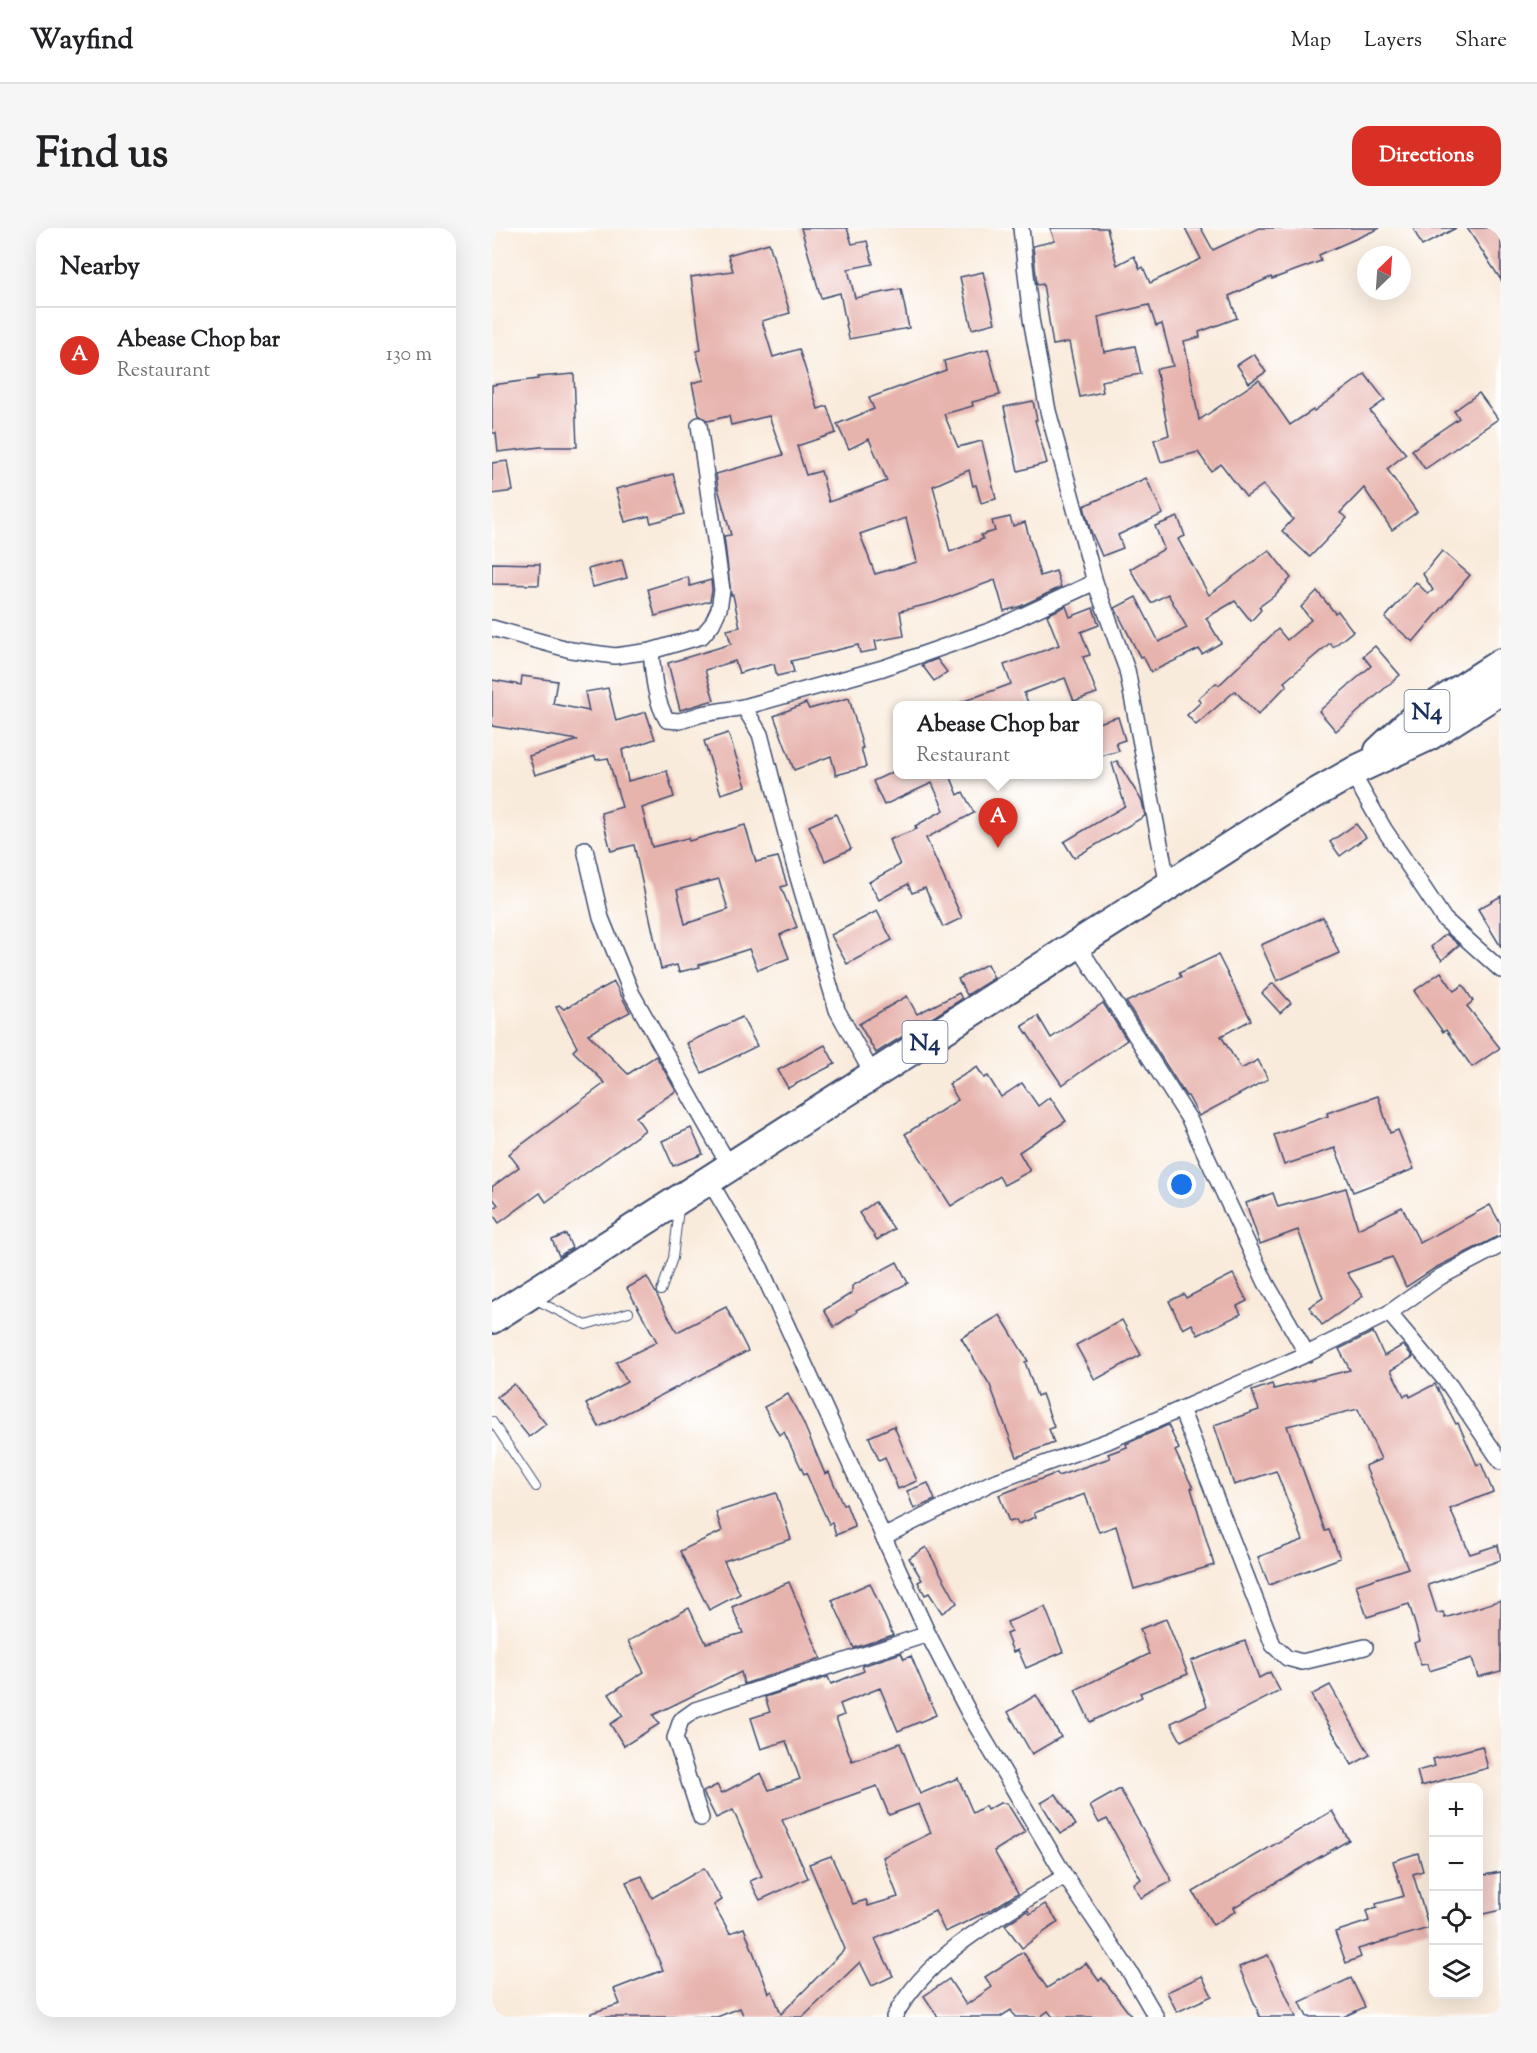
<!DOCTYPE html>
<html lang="en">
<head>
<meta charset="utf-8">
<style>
  body { margin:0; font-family:"Sorts Mill Goudy",serif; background:#f6f6f6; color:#202124 }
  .controls { position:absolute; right:18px; bottom:18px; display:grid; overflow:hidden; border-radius:12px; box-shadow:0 6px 24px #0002 }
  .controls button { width:54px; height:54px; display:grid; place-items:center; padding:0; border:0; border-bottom:2px solid #e0e0e0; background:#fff; color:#202124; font:30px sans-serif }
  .compass { position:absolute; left:865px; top:18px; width:54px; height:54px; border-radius:50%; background:#fff; box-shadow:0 6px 24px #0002; rotate:25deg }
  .you { position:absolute; left:690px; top:957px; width:21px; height:21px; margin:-15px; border:4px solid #fff; border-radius:50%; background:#1a73e8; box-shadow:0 0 0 9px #1a73e833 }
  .badge { display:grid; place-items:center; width:39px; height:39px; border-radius:50%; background:#d93025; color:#fff; font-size:20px; font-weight:700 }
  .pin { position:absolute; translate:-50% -50px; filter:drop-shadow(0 2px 3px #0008) }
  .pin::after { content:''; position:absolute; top:32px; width:21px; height:18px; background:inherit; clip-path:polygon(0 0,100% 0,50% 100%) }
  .popup { position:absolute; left:401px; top:473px; width:210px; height:78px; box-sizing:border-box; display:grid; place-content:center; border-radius:12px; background:#fff; filter:drop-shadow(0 2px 4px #0005); font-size:20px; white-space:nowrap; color:#757577 }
  .popup b { font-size:22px; color:#202124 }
  .popup::after { content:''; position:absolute; left:50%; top:100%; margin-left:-12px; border:12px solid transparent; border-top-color:#fff }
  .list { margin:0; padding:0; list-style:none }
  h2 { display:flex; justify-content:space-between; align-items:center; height:78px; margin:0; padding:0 24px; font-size:26px }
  h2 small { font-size:20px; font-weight:400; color:#757577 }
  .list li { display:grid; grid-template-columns:39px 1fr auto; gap:18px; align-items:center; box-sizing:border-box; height:96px; padding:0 24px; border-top:2px solid #e0e0e0 }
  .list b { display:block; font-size:22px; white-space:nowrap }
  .list p { margin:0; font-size:20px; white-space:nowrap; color:#757577 }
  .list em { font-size:20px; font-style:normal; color:#757577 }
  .icon { flex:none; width:33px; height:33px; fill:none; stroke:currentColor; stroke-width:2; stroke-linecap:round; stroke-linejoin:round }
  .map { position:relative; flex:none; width:1009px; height:1789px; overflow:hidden; border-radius:18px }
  header { display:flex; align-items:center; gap:36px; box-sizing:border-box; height:84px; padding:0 30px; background:#fff; border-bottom:2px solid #e0e0e0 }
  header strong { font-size:28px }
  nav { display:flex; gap:33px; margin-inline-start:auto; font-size:21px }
  .intro { display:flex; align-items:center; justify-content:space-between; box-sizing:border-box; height:144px; padding:0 36px }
  h1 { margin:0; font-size:42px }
  .button { padding:15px 27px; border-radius:18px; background:#d93025; color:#fff; font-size:21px; font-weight:700 }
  main { display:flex; gap:36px; padding:0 36px }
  aside { flex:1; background:#fff; border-radius:18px; box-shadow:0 6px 24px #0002 }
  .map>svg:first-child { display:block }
</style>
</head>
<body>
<header>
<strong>Wayfind</strong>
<nav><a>Map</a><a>Layers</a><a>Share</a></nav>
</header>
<div class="intro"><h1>Find us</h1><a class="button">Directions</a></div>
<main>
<aside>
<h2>Nearby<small></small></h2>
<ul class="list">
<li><span class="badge">A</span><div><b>Abease Chop bar</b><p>Restaurant</p></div><em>130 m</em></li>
</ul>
</aside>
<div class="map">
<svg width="1009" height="1789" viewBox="0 0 1009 1789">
  <rect width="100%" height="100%" fill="#fff"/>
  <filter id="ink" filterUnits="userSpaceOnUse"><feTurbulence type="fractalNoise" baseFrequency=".0167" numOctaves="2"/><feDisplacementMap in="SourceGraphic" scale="12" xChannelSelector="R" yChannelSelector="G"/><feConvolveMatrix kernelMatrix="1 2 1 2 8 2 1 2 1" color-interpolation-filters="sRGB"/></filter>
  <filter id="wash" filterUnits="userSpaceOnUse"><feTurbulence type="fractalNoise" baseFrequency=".008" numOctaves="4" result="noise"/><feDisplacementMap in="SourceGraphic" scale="24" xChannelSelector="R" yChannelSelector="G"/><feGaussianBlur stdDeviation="1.35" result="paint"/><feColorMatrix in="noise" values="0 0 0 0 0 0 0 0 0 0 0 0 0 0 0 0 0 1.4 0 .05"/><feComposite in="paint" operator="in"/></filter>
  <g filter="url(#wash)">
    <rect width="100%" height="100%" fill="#f9ebdb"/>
    <g id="blocks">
      <g fill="#e7b3ad" fill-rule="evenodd">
        <polygon points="309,0 355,0 360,16 375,13 381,36 356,41 363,70 409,61 417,100 357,111 348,65 329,70"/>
        <polygon points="558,0 615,0 625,37 642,28 648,41 651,39 658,55 709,31 693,0 709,0 721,22 767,0 888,0 827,27 829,33 780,51 779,49 737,68 745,90 707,104 708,109 692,113 707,192 767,152 798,197 821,182 822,183 873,146 893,172 878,183 914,226 895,241 925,284 900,302 872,260 848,285 855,290 818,329 790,303 801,291 771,257 754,269 729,236 719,243 706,224 669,234 662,212 677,207 664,141 681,138 670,96 664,98 657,77 606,89 612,124 643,118 649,146 609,153 611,164 588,169 577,114 561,117 551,56 545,57 541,18 563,13"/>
        <polygon points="921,0 964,0 930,18"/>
        <polygon points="975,0 1009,0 1009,52"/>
        <path d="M277 15 298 85 270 93 281 129 307 121 326 181 335 178 344 205 305 218 314 247 329 243 337 274 395 253 377 211 357 221 345 196 382 181 377 170 454 142 452 133 496 121 508 167 480 174 481 178 452 186 466 219 490 213 504 271 489 275 484 257 481 258 477 242 441 258 458 324 491 311 489 307 503 303 500 293 518 289 521 298 533 294 548 348 564 343 569 359 529 378 512 383 503 352 441 375 408 383 412 408 383 413 385 422 368 425 366 417 299 433 302 444 285 448 282 436 247 445 243 433 213 442 222 472 188 482 176 435 239 416 235 402 248 399 241 367H239L232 308 239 307 226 260 224 246 291 227 277 188 239 197 237 188 216 193 207 187 200 155 212 152 204 123 209 122 199 49 241 43 236 27ZM414 290 425 334 383 346 368 306Z"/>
        <polygon points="491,44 503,95 480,101 468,49"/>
        <polygon points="762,126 774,144 757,155 745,137"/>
        <polygon points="82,146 85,219 48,219 6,224 4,205 0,205 0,157 46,151 46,149"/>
        <polygon points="987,165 1006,191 933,241 920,222 967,190 962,183"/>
        <polygon points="541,173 545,192 543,192 555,235 526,243 512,179"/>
        <polygon points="16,233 21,263 0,266 0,235"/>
        <polygon points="181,246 192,286 159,295 157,288 133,294 124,261"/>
        <polygon points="654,250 671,286 626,307 631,320 610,328 598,301 592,278"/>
        <polygon points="686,289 693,308 686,311 717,367 777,322 799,350 782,368 767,379 769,382 759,393 743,373 714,390 729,415 710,426 707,421 659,444 651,428 648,429 623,380 644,369 667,414 695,400 676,366 659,375 638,341 672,321 663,298"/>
        <polygon points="950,323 978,347 921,414 893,390 924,354 936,366 941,362 931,346"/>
        <polygon points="130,332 135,350 101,359 96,341"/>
        <polygon points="0,335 48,336 47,357 0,356"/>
        <polygon points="196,349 198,358 219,352 220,362 218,373 163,388 156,361"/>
        <polygon points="825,363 843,385 846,383 861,403 841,419 838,415 792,454 795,457 766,487 743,463 704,497 695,487 709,474 706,471 724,455 727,457 786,401 795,412 819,392 809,379"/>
        <polygon points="574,378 578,389 601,380 607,397 589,404 598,427 591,429 605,465 582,473 573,450 532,465 537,477 464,477 464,476 519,456 512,437 567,417 555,387"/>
        <polygon points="883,418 908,447 844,503 827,483 879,438 871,428"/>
        <polygon points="445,431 455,444 442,453 430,437"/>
        <path d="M30 448 65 453 61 476 97 483 93 464 116 460 124 493 154 484 163 511 130 522 136 553 175 543 182 569 150 580 160 619 196 610 197 613 253 597 264 634 286 629 295 657 289 659 305 699 288 707 297 730 266 742 257 721 207 737 208 739 187 744 185 737 169 741 142 617 119 623 109 585 130 579 116 530 104 532 103 528 43 547 37 528 86 512 0 498V452L29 457ZM227 651 236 682 193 696 185 662Z"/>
        <polygon points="357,470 371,520 369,520 374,539 344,547 339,528 302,542 282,488 314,475 317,481"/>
        <polygon points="626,489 633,512 624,515 627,523 606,529 606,495"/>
        <polygon points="236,505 254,558 229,566 212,513"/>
        <polygon points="625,533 650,573 653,588 582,630 572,614 633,578 620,535"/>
        <polygon points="405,542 405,546 460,546 458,547 466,567 471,564 482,585 434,610 470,690 451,699 433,660 420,665 416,656 387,672 377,654 408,637 397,612 425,601 423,598 452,582 440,555 392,577 381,553"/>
        <polygon points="344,586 359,621 333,633 317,598"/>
        <polygon points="864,596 874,609 848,628 838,614"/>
        <polygon points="1009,668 1009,719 986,681"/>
        <polygon points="385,683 400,712 355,736 339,707"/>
        <polygon points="831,689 847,725 785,753 769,717"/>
        <polygon points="954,706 967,717 950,732 939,719"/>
        <polygon points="726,727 759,792 729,808 749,841 766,832 776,851 707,888 696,868 694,868 634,774 689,749 687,745"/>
        <polygon points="495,736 502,750 475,767 466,751"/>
        <polygon points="949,744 962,763 971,757 981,773 975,778 1008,820 980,839 954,802 951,804 922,763"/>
        <polygon points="122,754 138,784 96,806 136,846 164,828 184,863 144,889 153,902 54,974 48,965 7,995 0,985 0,982 6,977 0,969 0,959 27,939 17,926 113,855 81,823 85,819 64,779 67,777 72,781"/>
        <polygon points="781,755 799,775 788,785 770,765"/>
        <polygon points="467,765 470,771 384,825 367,796 415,768 425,786"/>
        <polygon points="611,775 635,812 570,857 530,798 546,788 559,810"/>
        <polygon points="250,789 265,818 210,845 195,815"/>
        <polygon points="333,817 343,836 296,860 286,842"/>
        <polygon points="485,839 492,850 496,848 509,869 530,855 546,878 558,869 574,893 527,924 538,943 512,957 507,948 459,978 413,906 466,872 457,856"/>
        <polygon points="886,868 898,905 906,902 922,941 861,964 843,920 792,937 782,907 836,888 835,885"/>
        <polygon points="199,900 211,926 181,938 170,913"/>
        <polygon points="854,960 866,1001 910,979 928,1015 998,977 1009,997 1009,1007 943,1040 914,1059 900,1029 855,1045 871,1068 830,1097 817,1079 831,1070 806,1002 768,1016 754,975 781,965 786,979"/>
        <polygon points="383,974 402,1001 385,1012 367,985"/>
        <polygon points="74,1006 80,1020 67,1028 60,1012"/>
        <polygon points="405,1034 416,1055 364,1082 365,1084 342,1099 332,1082 360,1065 360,1058"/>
        <polygon points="741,1046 755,1073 745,1078 749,1086 706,1107 700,1096 691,1101 677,1073 692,1066 694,1070"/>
        <polygon points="155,1049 185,1104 234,1079 256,1123 107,1199 94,1176 135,1154 124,1134 165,1114 135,1060"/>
        <polygon points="508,1087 536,1133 533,1134 545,1168 550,1166 562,1199 557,1201 562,1215 525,1229 498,1157 469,1110"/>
        <polygon points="630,1092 649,1127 603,1152 584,1117"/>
        <polygon points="881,1104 892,1128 911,1117 921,1129 899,1142 912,1168 917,1166 918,1169 943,1156 964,1196 966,1195 985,1237 989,1235 1001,1264 958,1281 978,1326 1006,1317 1009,1332 936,1357 945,1385 951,1384 953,1390 1009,1372 1009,1443 986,1449 980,1430 937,1443 935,1436 929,1437 922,1415 928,1413 917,1376 875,1389 864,1357 916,1340 873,1238 889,1231 866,1181 795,1198 833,1303 837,1302 848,1330 777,1357 766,1329 811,1312 784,1243 742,1257 722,1197 767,1182 760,1163 780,1156 782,1161 858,1142 847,1121"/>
        <polygon points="22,1156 54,1196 37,1209 5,1169"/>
        <polygon points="296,1166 311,1194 333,1246 337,1244 351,1277 354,1276 363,1299 344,1307 340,1295 337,1296 314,1245 312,1246 292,1204 287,1207 272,1179"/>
        <polygon points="676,1197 687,1221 683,1223 701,1260 699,1260 722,1337 642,1361 624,1298 607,1304 593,1266 542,1285 544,1289 526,1296 524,1292 517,1294 507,1267 565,1245 566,1248 618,1230 616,1226 635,1219 634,1216"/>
        <polygon points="402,1198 425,1253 406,1261 393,1229 387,1232 377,1209"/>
        <polygon points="436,1255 443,1272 422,1281 415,1263"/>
        <polygon points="284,1265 299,1311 232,1333 248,1366 217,1382 188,1323 230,1303 224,1284"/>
        <polygon points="434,1319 465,1375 450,1385 437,1365 433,1367 426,1354 430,1352 417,1330"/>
        <polygon points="297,1354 329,1430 252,1456 249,1444 161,1487 167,1496 132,1518 118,1496 131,1488 117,1466 152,1444 136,1413 197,1380 214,1415 251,1405 240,1379"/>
        <polygon points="378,1355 401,1407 362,1420 340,1372"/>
        <polygon points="553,1379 571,1424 534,1440 526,1422 521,1424 514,1406 519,1404 515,1394"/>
        <polygon points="674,1391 696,1446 648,1465 650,1469 598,1494 583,1462 657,1426 648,1401"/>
        <polygon points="753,1413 767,1450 778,1444 788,1463 689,1513 679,1495 715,1478 699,1433"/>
        <polygon points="409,1425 412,1431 419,1428 444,1487 406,1503 388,1460 348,1476 352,1487 344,1490 360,1533 408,1515 428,1566 466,1550 481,1585 493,1578 495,1582 508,1575 515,1575 533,1604 502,1623 526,1665 499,1682 453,1704 443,1683 383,1711 401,1748 380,1758 368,1734 311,1789 252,1789 248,1780 225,1789 99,1789 99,1785 128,1776 122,1761 171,1742 134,1654 150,1648 160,1670 212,1640 230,1672 222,1677 238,1705 252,1700 277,1765 280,1763 289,1786 353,1721 317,1636 339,1628 361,1676 374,1672 376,1678 406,1669 391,1629 439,1605 427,1576 397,1587 385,1558 290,1592 316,1650 268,1672 258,1653 270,1648 241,1582 224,1590 211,1564 225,1557 230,1565 269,1545 277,1562 308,1551 294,1513 269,1521 259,1490 278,1484 273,1469 336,1449 339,1456 372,1443 370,1438"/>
        <polygon points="838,1457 878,1527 860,1537 819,1467"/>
        <polygon points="544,1467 569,1509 540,1526 516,1484"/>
        <polygon points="990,1518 996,1540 929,1558 925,1543 943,1538 941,1531"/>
        <polygon points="628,1561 680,1653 649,1670 641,1656 649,1651 615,1591 607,1595 598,1578"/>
        <polygon points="564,1566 584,1597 568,1606 549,1575"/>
        <polygon points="840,1583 857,1612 742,1679 744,1683 721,1697 701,1664"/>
        <polygon points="926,1625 931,1643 921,1646 937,1700 866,1721 869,1729 854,1735 843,1704 877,1693 874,1683 885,1680 884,1676 912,1668 901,1633"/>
        <polygon points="1009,1644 1009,1682 987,1687 987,1648"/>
        <polygon points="553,1676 566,1694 530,1720 513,1697 536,1682 538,1686"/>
        <polygon points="531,1724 555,1760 594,1735 607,1753 610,1750 640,1789 561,1789 556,1783 548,1789 523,1789 519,1782 508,1789 446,1789 432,1768 457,1751 474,1777 500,1759 493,1749"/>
        <polygon points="776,1727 804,1789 768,1789 747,1739"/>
        <polygon points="710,1748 720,1768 685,1784 675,1764"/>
        <polygon points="859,1750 873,1779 851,1789 815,1789 808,1774"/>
      </g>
    </g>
  </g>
  <g filter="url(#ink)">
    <use href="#blocks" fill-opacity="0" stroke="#3c4b71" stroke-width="1.5"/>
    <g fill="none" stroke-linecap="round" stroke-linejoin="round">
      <g stroke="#3c4b71" stroke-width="10">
        <g id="lane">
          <polyline points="169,1063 181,1030 187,981"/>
          <polyline points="42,1071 94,1097 137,1084"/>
          <polyline points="0,1193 44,1259"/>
        </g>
      </g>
      <g stroke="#3c4b71" stroke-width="18">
        <g id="street">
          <polyline points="529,0 539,91 556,183 603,354 635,442 676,658"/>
          <polyline points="0,400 79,422 123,428 159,423 210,408 220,396 227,381 230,362 207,197"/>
          <path d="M159 423C161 446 163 473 175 492L188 493 210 486 252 479 391 440 500 402 603 354"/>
          <polyline points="252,479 268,506 302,636 345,782 381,847"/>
          <polyline points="860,545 892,601 952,691 1009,742"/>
          <polyline points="93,621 109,690 140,766 238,939"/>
          <polyline points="585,716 697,891 774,1055 815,1126"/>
          <polyline points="217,952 269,1041 436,1406 478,1487 573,1648 639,1746 664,1789"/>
          <polyline points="897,1085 958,1158 1009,1234"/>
          <polyline points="689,1181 781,1417 795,1430 810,1434 873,1419"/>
          <polyline points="391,1309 499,1255 616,1213 815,1126 897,1085 948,1049 1009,1017"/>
          <polyline points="209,1590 183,1510 189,1492 203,1482 436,1406"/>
          <path d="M402 1789C438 1723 511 1687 573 1648"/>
        </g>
      </g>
      <g stroke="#3c4b71" stroke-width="32">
        <g id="highway">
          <polyline points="887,523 919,493 1009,435"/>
          <polyline points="0,1091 801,578 868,540 937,508 1009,462"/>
        </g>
      </g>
      <use href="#lane" stroke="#fff" stroke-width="8"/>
      <use href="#street" stroke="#fff" stroke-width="15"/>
      <use href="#highway" stroke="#fff" stroke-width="28"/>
    </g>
  </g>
  <g text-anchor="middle" stroke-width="6" stroke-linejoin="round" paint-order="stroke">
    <g fill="#fff" stroke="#5f6d8e" stroke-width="1.5">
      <rect x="912.5" y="462" width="45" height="42" rx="4.5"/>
      <rect x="410.5" y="793" width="45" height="42" rx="4.5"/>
    </g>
    <g font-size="24" font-weight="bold" fill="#1b2f5e">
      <text x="935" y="491">N4</text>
      <text x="433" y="822">N4</text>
    </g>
  </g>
</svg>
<div class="controls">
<button>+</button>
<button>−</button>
<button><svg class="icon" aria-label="locate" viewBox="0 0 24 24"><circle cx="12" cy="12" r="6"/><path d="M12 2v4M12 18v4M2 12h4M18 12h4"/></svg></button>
<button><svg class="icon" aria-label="layers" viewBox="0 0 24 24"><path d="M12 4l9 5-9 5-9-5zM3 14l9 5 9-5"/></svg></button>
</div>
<svg class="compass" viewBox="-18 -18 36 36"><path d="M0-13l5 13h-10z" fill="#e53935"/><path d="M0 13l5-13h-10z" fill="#757577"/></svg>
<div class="you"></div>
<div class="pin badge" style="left:506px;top:620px">A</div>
<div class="popup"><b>Abease Chop bar</b>Restaurant</div>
</div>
</main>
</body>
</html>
